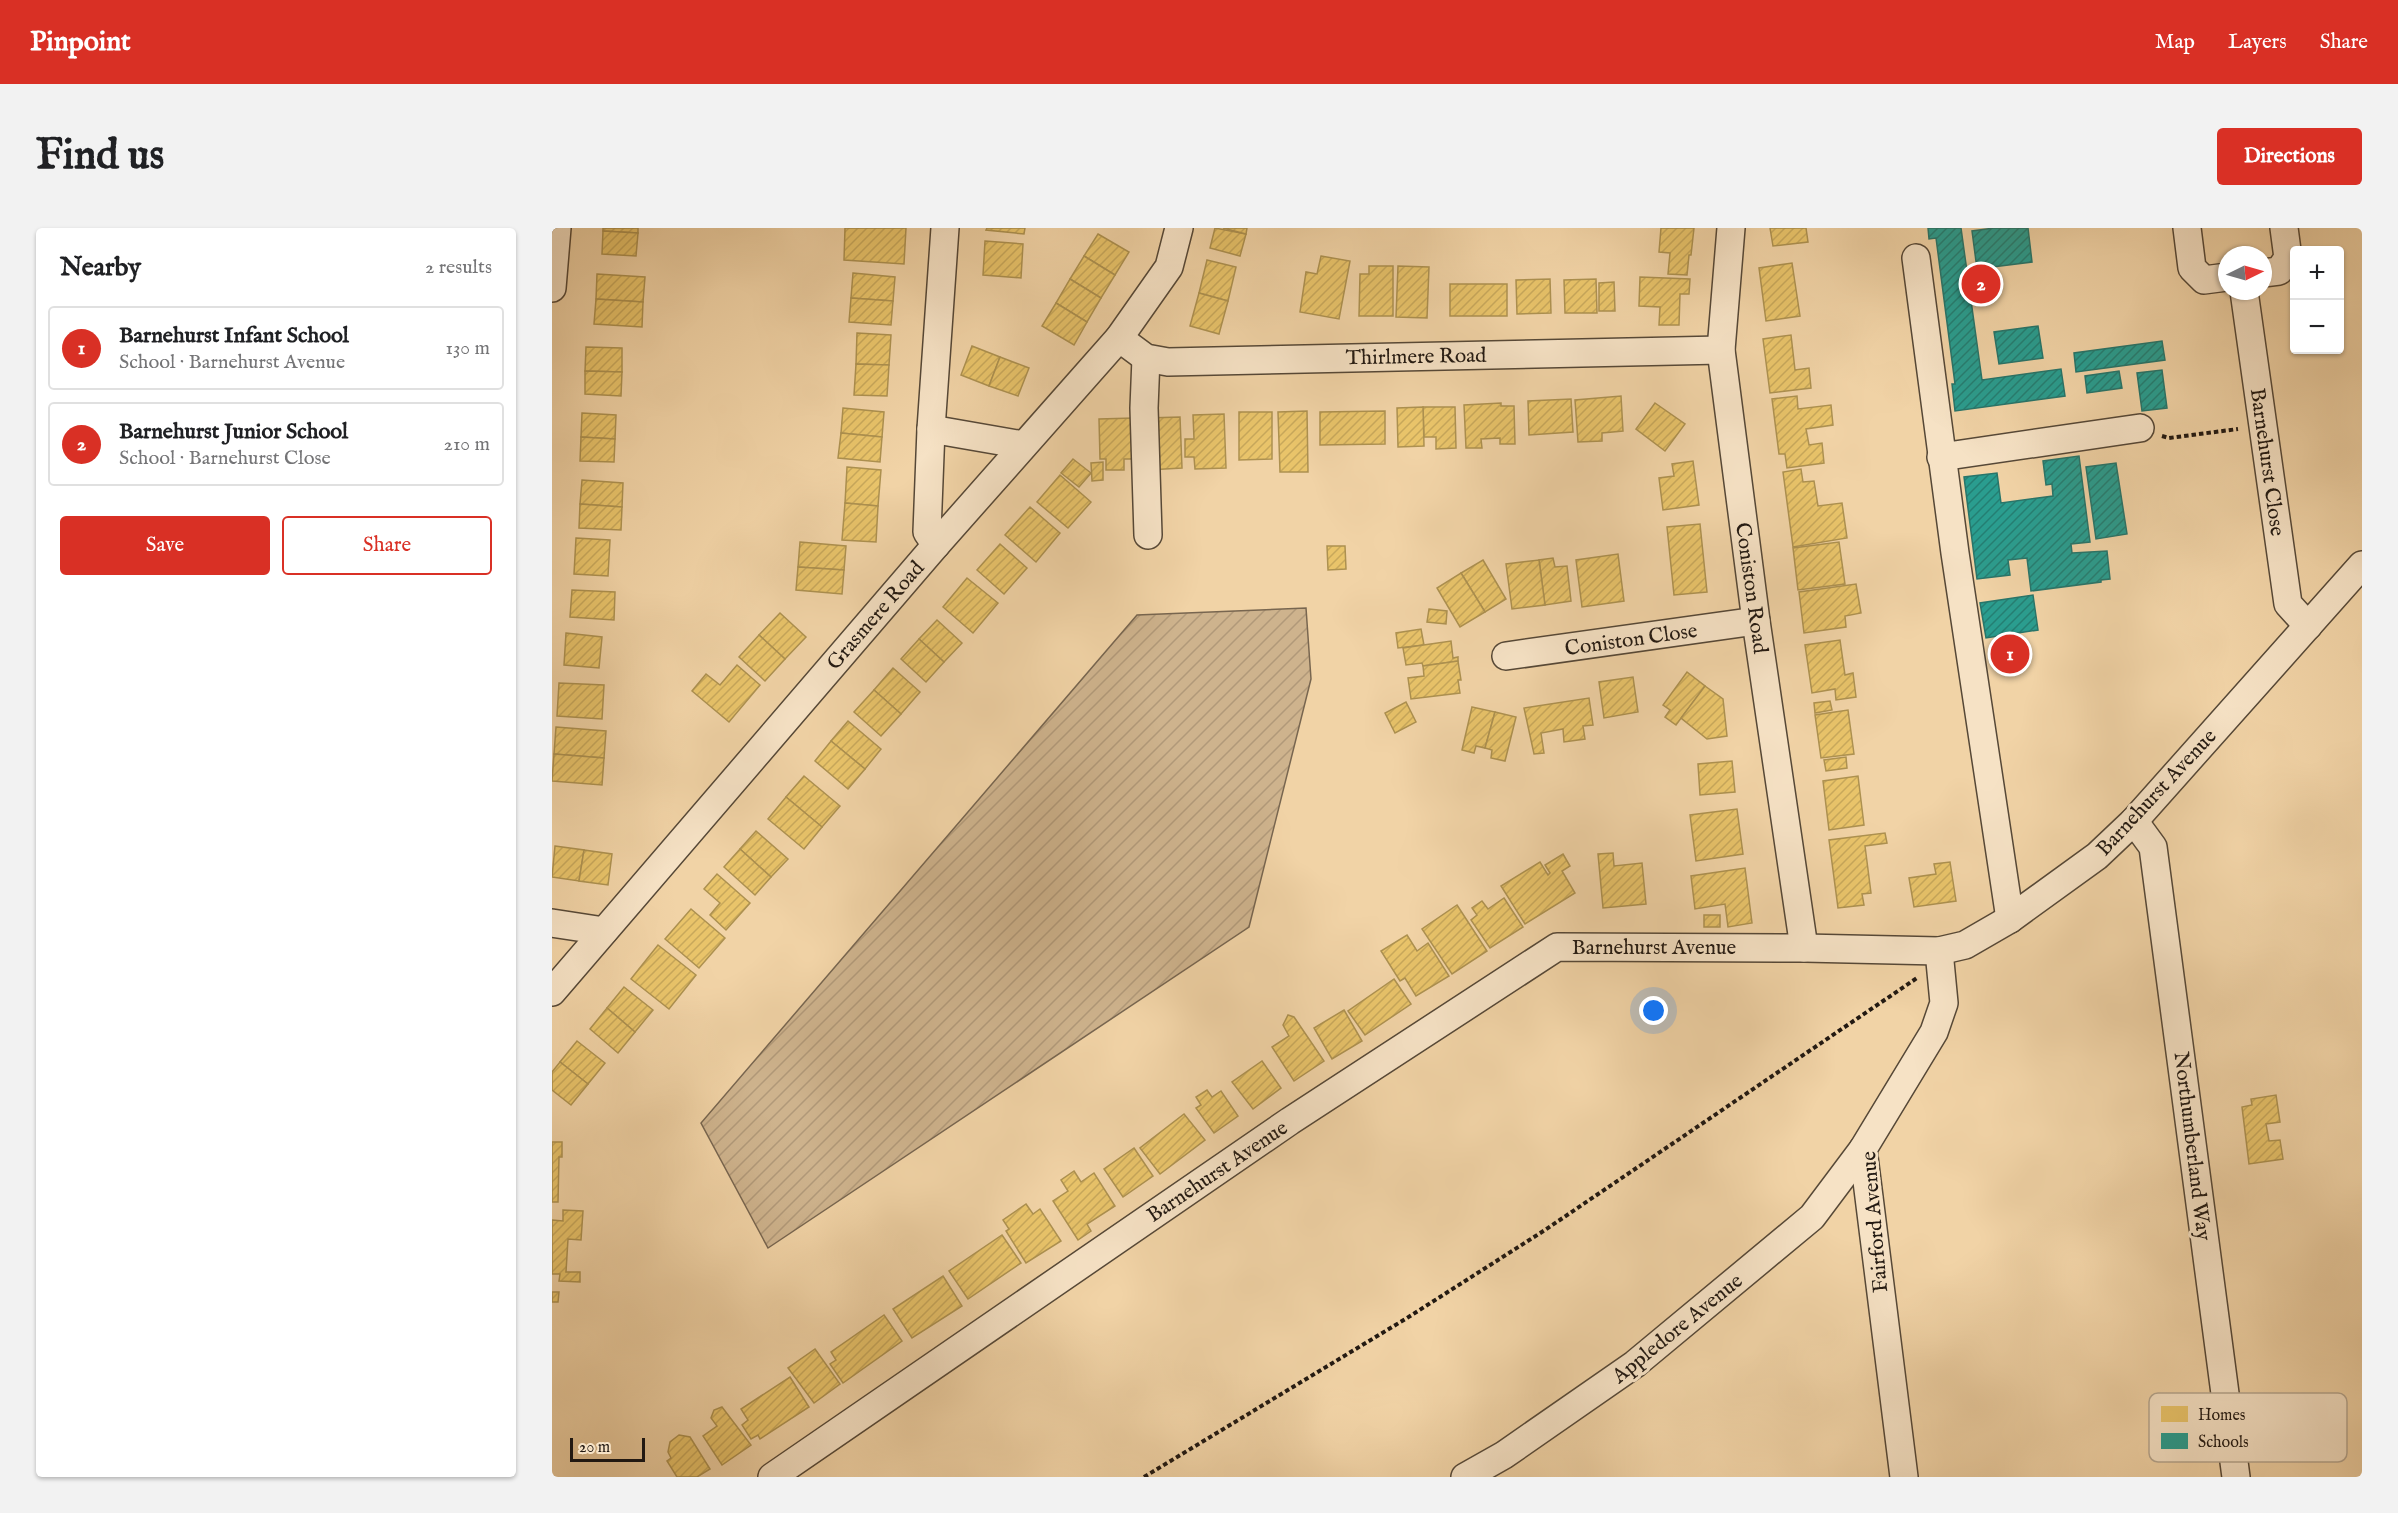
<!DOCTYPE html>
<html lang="en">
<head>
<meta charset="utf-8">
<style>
  body { margin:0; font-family:"IM FELL English",serif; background:#f2f2f2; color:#202124 }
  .controls { position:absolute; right:18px; top:18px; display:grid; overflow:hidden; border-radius:6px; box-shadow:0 2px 4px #0004 }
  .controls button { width:54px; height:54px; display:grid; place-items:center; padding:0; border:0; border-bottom:2px solid #e0e0e0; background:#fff; color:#202124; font:30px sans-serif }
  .compass { position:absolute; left:1666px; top:18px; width:54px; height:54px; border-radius:50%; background:#fff; box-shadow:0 2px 4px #0004; rotate:85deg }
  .scale { position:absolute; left:18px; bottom:15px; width:75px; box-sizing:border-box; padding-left:6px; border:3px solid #221912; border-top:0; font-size:16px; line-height:21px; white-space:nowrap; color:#221912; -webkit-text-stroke:4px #f6e2c5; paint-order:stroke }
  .you { position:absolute; left:1102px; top:783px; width:21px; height:21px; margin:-15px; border:4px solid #fff; border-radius:50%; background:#1a73e8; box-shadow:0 0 0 9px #1a73e833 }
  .badge { display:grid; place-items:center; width:39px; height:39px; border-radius:50%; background:#d93025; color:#fff; font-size:20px; font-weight:700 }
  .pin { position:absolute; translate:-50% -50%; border:3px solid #fff; box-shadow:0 2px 6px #0006 }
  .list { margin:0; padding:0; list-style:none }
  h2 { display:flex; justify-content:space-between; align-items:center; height:78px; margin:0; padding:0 24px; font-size:26px }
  h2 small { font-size:20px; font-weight:400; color:#757577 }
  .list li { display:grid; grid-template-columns:39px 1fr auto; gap:18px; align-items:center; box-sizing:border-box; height:84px; margin:0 12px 12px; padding:0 12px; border:2px solid #e0e0e0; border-radius:6px }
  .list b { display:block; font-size:22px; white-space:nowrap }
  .list p { margin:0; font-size:20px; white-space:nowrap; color:#757577 }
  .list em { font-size:20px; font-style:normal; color:#757577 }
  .actions { display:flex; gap:12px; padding:18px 24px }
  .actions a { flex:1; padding:14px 0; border:2px solid #d93025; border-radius:6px; text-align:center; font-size:21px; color:#d93025 }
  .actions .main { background:#d93025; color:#fff }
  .map { position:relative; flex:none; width:1810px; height:1249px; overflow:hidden; border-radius:6px }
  header { display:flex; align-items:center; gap:36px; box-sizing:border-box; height:84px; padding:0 30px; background:#d93025; color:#fff }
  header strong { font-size:28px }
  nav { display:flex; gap:33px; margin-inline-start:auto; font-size:21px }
  .intro { display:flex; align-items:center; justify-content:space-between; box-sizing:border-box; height:144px; padding:0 36px }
  h1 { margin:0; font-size:42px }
  .button { padding:15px 27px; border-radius:6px; background:#d93025; color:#fff; font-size:21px; font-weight:700 }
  main { display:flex; gap:36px; padding:0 36px }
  aside { flex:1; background:#fff; border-radius:6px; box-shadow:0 2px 4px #0004 }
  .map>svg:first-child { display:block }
</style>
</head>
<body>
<header>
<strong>Pinpoint</strong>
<nav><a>Map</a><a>Layers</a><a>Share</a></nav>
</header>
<div class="intro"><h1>Find us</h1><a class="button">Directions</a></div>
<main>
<aside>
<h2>Nearby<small>2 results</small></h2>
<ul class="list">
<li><span class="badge">1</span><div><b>Barnehurst Infant School</b><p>School · Barnehurst Avenue</p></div><em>130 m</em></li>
<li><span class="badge">2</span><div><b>Barnehurst Junior School</b><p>School · Barnehurst Close</p></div><em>210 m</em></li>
</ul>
<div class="actions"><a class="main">Save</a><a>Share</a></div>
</aside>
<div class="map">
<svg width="1810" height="1249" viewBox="0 0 1810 1249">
  <defs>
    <pattern id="garden-furrows" width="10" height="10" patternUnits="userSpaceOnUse" patternTransform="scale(1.5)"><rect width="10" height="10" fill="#ceb38d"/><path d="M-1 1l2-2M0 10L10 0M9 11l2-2" fill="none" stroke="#b19979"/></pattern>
    <pattern id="homes-hatch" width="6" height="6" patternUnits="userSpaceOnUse" patternTransform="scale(1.5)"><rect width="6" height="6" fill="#e9c46a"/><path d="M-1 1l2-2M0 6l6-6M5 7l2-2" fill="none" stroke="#c8a85b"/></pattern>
    <pattern id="schools-hatch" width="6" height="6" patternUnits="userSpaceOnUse" patternTransform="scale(1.5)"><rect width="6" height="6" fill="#2a9d8f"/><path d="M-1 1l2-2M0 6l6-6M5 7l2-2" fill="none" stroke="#247f73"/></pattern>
  </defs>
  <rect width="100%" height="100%" fill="#f1d3a6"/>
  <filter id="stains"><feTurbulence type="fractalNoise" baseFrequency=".00333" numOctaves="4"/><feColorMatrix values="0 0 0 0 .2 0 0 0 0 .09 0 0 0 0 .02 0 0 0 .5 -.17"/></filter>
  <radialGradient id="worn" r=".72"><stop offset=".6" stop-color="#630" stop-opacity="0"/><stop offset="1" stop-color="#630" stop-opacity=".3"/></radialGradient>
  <polygon fill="url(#garden-furrows)" stroke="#786650" stroke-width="1.5" points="754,380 759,451 697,699 216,1020 149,895 585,387"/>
  <g fill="url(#homes-hatch)" stroke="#ad9150" stroke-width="1.5">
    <polygon points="51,0 86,0 86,5 51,3"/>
    <polygon points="293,0 354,0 352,36 292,32"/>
    <polygon points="435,0 473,0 472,6 434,2"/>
    <polygon points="663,0 694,6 688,28 658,20"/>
    <polygon points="671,0 695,0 694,6"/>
    <polygon points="1109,0 1142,0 1139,27 1137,27 1135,47 1116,46 1118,25 1107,24"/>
    <polygon points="1218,0 1254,0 1256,14 1221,18"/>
    <polygon points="51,3 86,5 84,28 50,26"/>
    <polygon points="546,6 577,24 563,47 532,28"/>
    <polygon points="433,13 471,16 469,50 431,47"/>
    <polygon points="532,28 563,47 549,70 518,51"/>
    <polygon points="769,28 798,33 787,91 748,84 754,44 765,46"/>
    <polygon points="655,32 684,39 676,73 647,65"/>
    <polygon points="1240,35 1248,88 1214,93 1207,40"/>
    <polygon points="817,38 841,38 841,88 807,88 808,46 817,46"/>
    <polygon points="846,38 877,39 875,90 844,89"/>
    <polygon points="301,45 343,49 341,73 299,70"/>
    <polygon points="45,46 93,49 91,74 44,71"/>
    <polygon points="1088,49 1138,51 1137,66 1128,66 1127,97 1107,97 1108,79 1087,78"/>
    <polygon points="518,51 549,70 535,94 504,75"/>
    <polygon points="998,51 999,85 965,86 964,52"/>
    <polygon points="1044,51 1045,85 1013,85 1012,52"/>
    <polygon points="1062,54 1063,83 1047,83 1047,55"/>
    <rect x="898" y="56" width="57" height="32"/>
    <polygon points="647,65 676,73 667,106 638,98"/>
    <polygon points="299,70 341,73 339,97 297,94"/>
    <polygon points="44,71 91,74 90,99 42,96"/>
    <polygon points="504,75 535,94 522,117 490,98"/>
    <polygon points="305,105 339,107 337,137 304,136"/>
    <polygon points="1239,107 1243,142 1257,140 1259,160 1218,165 1211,111"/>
    <polygon points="420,118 448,129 437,158 409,147"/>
    <polygon points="34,119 70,120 70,144 33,143"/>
    <polygon points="448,129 477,140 466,168 437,158"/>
    <polygon points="304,136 337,137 335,168 302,167"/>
    <polygon points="33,143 70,144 69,168 33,166"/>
    <polygon points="1069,168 1071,203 1050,205 1050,213 1026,214 1023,172"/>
    <polygon points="1245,168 1246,181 1279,177 1281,197 1254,201 1257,217 1270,215 1272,235 1235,240 1233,226 1227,226 1220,171"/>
    <polygon points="1019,171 1021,204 977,207 976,173"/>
    <polygon points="949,175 949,178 962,178 963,216 948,216 948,210 929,211 930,220 914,220 912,177"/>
    <polygon points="1103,175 1133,196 1113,223 1084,201"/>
    <polygon points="871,179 903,179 904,220 884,221 884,209 872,209"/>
    <polygon points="871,179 872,218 846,219 845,180"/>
    <polygon points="291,180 332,184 330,209 289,205"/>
    <polygon points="755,183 756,244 728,244 726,184"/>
    <polygon points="833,183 833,216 768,217 768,184"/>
    <polygon points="687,184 720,184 720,231 687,232"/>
    <polygon points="30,185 64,187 63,211 29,209"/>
    <polygon points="672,186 674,240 643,241 642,229 633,229 633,211 642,211 641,187"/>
    <polygon points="628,189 630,240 596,242 594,190"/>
    <polygon points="581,190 583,231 572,231 572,242 554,242 554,231 548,231 547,191"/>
    <polygon points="289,205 330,209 328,234 286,230"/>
    <polygon points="29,209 63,211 62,234 28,233"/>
    <polygon points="521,231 539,245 527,259 509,245"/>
    <polygon points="1141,233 1147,277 1111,282 1107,250 1122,248 1120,236"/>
    <polygon points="551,234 551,252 540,253 539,235"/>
    <polygon points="295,239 329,242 326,278 293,275"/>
    <polygon points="1249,241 1251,254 1262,253 1266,278 1290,275 1295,310 1241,319 1231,244"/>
    <polygon points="508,247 539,274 516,300 485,274"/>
    <polygon points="30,252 71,255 70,279 28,276"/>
    <polygon points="293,275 326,278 324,314 290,312"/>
    <polygon points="28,276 70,279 69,302 27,300"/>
    <polygon points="478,279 508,305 484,334 453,307"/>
    <polygon points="1148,296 1155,364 1122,367 1115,299"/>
    <polygon points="24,310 58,312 56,348 22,346"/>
    <polygon points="248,314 294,318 292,342 246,339"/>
    <polygon points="1287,314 1293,356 1246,362 1241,320"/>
    <polygon points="448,316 475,340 452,366 425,342"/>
    <polygon points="775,318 793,318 794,341 776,342"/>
    <polygon points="1066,326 1072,373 1030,379 1024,332"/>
    <polygon points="1001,330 1003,339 1015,338 1019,373 993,377 987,332"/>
    <polygon points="931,332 954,371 933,384 909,345"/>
    <polygon points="987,332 993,377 960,381 954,336"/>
    <polygon points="246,339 292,342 290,366 244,362"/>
    <polygon points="909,345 933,384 908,399 885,360"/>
    <polygon points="415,350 446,375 421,405 391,379"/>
    <polygon points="1304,356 1309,385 1293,388 1294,399 1252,405 1247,364"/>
    <polygon points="20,362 63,364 62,392 18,389"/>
    <polygon points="877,381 895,383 894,396 875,394"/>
    <polygon points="228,385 254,409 233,431 207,407"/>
    <polygon points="385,392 410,415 392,434 367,411"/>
    <polygon points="869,401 872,417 846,420 844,405"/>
    <polygon points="14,405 50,409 47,440 12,437"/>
    <polygon points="207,407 233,431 213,453 187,429"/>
    <polygon points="367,411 392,434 374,454 349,431"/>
    <polygon points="1288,412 1293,447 1301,445 1304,469 1284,472 1283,461 1260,465 1253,417"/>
    <polygon points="899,413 901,430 906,429 906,433 871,438 870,435 854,437 851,420"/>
    <polygon points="906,433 909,452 906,452 908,465 859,471 856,450 872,448 871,438"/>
    <polygon points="185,437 208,457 177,494 140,463 154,446 168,457"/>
    <polygon points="341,440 368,464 349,486 322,462"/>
    <polygon points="1135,444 1153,458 1124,497 1113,489 1118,482 1111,477"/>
    <polygon points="1081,449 1086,484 1052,490 1047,454"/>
    <polygon points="7,455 52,457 50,491 5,488"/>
    <polygon points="1153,458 1171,471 1175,508 1155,511 1129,490"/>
    <polygon points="322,462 349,486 329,508 302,484"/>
    <polygon points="1037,470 1041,497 1031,498 1033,511 1012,514 1011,501 989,505 992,525 982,526 972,480"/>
    <polygon points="1278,473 1280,482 1263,485 1262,475"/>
    <polygon points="854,474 864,494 843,505 833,485"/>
    <polygon points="920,479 943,484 933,520 924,518 922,525 910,522"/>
    <polygon points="1296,482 1302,526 1269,530 1263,487"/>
    <polygon points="943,484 964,489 953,533 939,530 940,522 933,520"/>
    <polygon points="296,493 329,521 313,541 279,513"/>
    <polygon points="4,499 54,503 52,530 2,526"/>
    <polygon points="279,513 313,541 296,561 263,533"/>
    <polygon points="2,526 52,530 50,557 0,553"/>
    <polygon points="1294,529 1295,540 1274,543 1272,532"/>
    <polygon points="1180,533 1183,564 1148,567 1146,536"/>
    <polygon points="252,548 288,578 270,599 234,569"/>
    <polygon points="1306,548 1312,597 1277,602 1271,553"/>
    <polygon points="234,569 270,599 252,621 216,591"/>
    <polygon points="1185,581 1191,626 1144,633 1138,587"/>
    <polygon points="204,603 236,631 219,649 188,621"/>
    <polygon points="1333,605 1335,615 1313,618 1319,665 1310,666 1312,677 1286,680 1277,612"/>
    <polygon points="3,618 32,622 27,653 0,649"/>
    <polygon points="188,621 219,649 203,667 172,639"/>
    <polygon points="32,622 60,626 56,657 27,653"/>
    <polygon points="1061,625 1062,638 1090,635 1094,676 1051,680 1046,626"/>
    <polygon points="1011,626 1018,638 1010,643 1023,665 973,696 949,658 988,634 996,647 998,645 993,637"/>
    <polygon points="1398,634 1404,673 1362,679 1357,650 1384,646 1382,636"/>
    <polygon points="1193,640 1200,695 1176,699 1173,676 1143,681 1139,648"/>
    <polygon points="165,646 198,675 174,702 158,687 168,675 152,661"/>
    <polygon points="952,670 971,699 938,720 919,692 925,687 920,680 930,673 936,681"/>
    <polygon points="905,677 935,723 900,746 870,701"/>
    <polygon points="139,681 173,710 147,740 113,711"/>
    <rect x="1152" y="687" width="16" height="12"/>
    <polygon points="855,707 865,723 876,715 897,748 864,768 853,750 848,753 829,723"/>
    <polygon points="106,717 144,747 117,781 79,751"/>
    <polygon points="842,751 859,776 813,807 796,783"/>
    <polygon points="72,759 101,782 83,804 55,780"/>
    <polygon points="55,780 83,804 66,825 38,801"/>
    <polygon points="792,782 810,813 780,831 762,800"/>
    <polygon points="736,787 742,789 772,833 742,853 720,819 737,808 731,797"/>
    <polygon points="25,813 53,835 36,856 8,834"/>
    <polygon points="710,833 729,860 701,881 680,854"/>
    <polygon points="8,834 36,856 19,877 0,862 0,844"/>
    <polygon points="655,862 660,869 669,863 686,888 662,905 644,880 649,877 644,869"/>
    <polygon points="1724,867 1728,894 1714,896 1717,913 1728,912 1731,931 1697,936 1690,879 1700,877 1699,871"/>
    <polygon points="632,886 653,912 608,946 588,920"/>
    <polygon points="0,914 10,914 10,929 7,929 6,974 0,974"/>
    <polygon points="582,920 601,948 571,969 552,941"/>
    <polygon points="522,943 529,954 542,945 563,978 535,996 539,1003 526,1012 501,973 516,963 509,952"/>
    <polygon points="474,976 481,986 488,981 509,1013 474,1035 454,1003 457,1001 451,992"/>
    <polygon points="11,982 31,983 29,1012 16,1011 14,1044 28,1044 28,1054 7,1053 8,1046 0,1046 0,992 11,993"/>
    <polygon points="450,1007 469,1035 416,1071 397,1043"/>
    <polygon points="391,1048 410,1078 360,1110 341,1081"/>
    <polygon points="0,1064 7,1064 6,1074 0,1074"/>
    <polygon points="332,1087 350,1113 291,1155 278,1136 284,1132 279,1124"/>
    <polygon points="263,1121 288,1156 262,1175 236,1140"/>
    <polygon points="238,1149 257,1179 208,1211 206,1207 199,1211 190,1197 196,1192 189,1181"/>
    <polygon points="170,1179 199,1217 170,1237 151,1208 165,1198 159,1190 162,1182"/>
    <polygon points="127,1207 138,1209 158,1241 145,1249 125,1249 115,1233 119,1230 116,1224 118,1214"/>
  </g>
  <g fill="url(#schools-hatch)" stroke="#28756a" stroke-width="1.5">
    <polygon points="1376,0 1409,0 1430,152 1509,141 1513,168 1403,183 1400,156 1403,156 1384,10 1377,11"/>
    <polygon points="1442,0 1476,0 1480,34 1425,41 1420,3"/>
    <polygon points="1486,98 1491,130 1447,136 1442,104"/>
    <polygon points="1610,113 1613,132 1524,144 1522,125"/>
    <polygon points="1610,142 1615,180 1590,183 1585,145"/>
    <polygon points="1567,143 1570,160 1535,165 1533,148"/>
    <polygon points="1527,228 1538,314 1519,316 1520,325 1555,323 1558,351 1549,352 1549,354 1479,363 1475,330 1456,332 1458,347 1425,351 1412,249 1445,245 1449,275 1501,268 1500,256 1494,257 1491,233"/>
    <polygon points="1564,235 1575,306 1544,311 1534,239"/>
    <polygon points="1481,367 1486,402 1434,410 1428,375"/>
  </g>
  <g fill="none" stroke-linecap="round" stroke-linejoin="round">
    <g stroke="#564837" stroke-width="30">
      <g id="minor">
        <polyline points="1179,0 1169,122 1204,393 1252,720"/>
        <polyline points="1635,0 1640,40 1652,52 1675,49"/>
        <polyline points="1364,30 1403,325 1458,691"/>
        <polyline points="1711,45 1727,43 1736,30 1732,0"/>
        <polyline points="0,60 5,0"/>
        <polyline points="1692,63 1736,376 1756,398"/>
        <polyline points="567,110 594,130 616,134 1169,122"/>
        <polyline points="594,130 592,180 596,307"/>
        <polyline points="379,201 471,217"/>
        <polyline points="1389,229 1588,200"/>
        <polyline points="384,317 375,304 379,201 393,0"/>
        <polyline points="954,428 1204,393"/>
        <polyline points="1582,593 1601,619 1684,1249"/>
        <polyline points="0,695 52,703"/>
        <polyline points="0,764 384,317 567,110 617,39 627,0"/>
        <polyline points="220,1249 738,893 1005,719 1252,720 1387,723 1413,717 1458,691 1545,628 1582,593 1810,337"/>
        <polyline points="913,1249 952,1227 1083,1136 1260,989 1311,921"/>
        <polyline points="1352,1249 1311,921 1382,804 1392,775 1387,723"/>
      </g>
    </g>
    <g stroke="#221912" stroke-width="4" stroke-dasharray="4.5 3" stroke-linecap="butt">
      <polyline points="1610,208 1617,210 1686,201"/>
      <polyline points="592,1249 855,1090 993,1002 1365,750"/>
    </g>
    <use href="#minor" stroke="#f6e2c5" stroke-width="27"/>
  </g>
  <g text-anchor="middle" stroke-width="6" stroke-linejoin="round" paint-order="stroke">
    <g font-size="21" fill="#221912" stroke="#f6e2c5">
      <text transform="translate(864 128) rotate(-1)" y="7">Thirlmere Road</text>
      <text transform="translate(1716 234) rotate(82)" y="7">Barnehurst Close</text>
      <text transform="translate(1200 360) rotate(82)" y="7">Coniston Road</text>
      <text transform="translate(323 387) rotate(-49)" y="7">Grasmere Road</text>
      <text transform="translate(1079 411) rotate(-8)" y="7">Coniston Close</text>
      <text transform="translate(1604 564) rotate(-47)" y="7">Barnehurst Avenue</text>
      <text x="1102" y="726">Barnehurst Avenue</text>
      <text transform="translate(1641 918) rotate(83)" y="7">Northumberland Way</text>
      <text transform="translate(665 943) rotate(-34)" y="7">Barnehurst Avenue</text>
      <text transform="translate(1322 994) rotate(-95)" y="7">Fairford Avenue</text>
      <text transform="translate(1125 1100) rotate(-39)" y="7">Appledore Avenue</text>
    </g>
  </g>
  <rect x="1597" y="1165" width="198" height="69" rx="9" fill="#f6e2c5" stroke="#b6a68f" stroke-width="1.5"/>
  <rect x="1609" y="1178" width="27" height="16" fill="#e9c46a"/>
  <rect x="1609" y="1205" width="27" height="16" fill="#2a9d8f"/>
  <g font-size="16" fill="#221912">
    <text x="1646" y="1192">Homes</text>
    <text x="1646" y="1219">Schools</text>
  </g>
  <rect width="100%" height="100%" filter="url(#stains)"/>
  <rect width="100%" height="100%" fill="url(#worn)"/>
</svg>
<div class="controls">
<button>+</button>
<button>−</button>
</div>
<svg class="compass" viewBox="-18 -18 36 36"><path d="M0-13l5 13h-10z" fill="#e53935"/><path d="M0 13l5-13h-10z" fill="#757577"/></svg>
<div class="scale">20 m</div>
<div class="you"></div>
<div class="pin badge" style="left:1458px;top:426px">1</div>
<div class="pin badge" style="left:1429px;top:56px">2</div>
</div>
</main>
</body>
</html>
